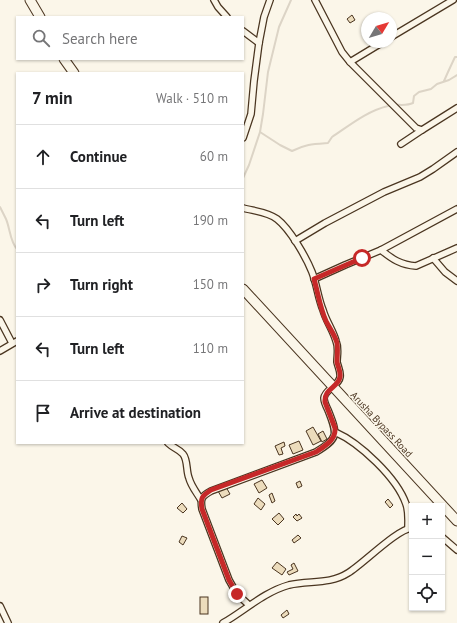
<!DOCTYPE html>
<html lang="en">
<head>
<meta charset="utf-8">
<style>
  body { margin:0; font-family:"PT Sans",sans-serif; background:#f2f2f2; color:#202124 }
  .controls { position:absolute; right:12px; bottom:12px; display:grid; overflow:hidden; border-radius:0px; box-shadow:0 1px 3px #0004 }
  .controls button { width:36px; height:36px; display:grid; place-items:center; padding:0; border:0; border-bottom:1px solid #e0e0e0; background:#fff; color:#202124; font:20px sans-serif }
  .compass { position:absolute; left:361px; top:12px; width:36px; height:36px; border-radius:50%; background:#fff; box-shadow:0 1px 3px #0004; rotate:52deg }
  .stop { position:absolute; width:12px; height:12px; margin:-9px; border:3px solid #c62828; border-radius:50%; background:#fff }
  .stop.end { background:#c62828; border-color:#fff; box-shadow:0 1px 4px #0008 }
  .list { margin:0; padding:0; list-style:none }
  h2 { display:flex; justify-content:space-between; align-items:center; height:52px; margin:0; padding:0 16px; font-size:17px }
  h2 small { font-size:13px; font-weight:400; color:#757577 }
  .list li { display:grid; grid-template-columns:26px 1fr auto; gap:12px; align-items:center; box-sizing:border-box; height:64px; padding:0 16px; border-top:1px solid #e0e0e0 }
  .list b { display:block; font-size:15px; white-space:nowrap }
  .list em { font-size:13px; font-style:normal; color:#757577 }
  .icon { flex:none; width:22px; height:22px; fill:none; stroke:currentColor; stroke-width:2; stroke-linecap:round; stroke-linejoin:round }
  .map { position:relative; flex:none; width:457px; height:623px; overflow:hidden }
  .search { position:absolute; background:#fff; box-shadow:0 1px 3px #0004; left:16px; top:16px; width:228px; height:44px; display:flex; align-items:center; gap:10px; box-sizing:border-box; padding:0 14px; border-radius:0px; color:#757577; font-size:15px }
  .panel { position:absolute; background:#fff; box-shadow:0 1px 3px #0004; left:16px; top:72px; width:228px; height:372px; border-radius:0px }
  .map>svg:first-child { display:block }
</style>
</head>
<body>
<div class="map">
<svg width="457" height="623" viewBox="0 0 457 623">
  <rect width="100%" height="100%" fill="#fbf6e9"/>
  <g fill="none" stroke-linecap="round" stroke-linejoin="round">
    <g stroke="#dcd4c6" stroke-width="2">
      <polyline points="444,81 448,72 455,57 457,57"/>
      <path d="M260 132 280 145 292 151C306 144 313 144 328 143L332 137C350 125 367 111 388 106 396 103 405 107 413 103L414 96 419 92 431 89 437 84 449 80 457 75"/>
      <polyline points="243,178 249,165 260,132 263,114 268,72 279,27 291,0"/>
      <path d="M0 207C2 211 4 215 6 219 10 228 10 242 17 249"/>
    </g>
  </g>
  <g fill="#ecdcbc" stroke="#4a3520">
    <polygon points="352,15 355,20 350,23 347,19"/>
    <polygon points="313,427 321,441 313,445 306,431"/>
    <polygon points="323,431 327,439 322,442 318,434"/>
    <polygon points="299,441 303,450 293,454 289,445"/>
    <polygon points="284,442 285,446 281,448 283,454 279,455 275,446"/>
    <polygon points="262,480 267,488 259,493 254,484"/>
    <polygon points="300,481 302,486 298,488 296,483"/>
    <polygon points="226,487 230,494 222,498 218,491"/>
    <polygon points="272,493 275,501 272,503 269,495"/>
    <polygon points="258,498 265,504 261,510 254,504"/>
    <polygon points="388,499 393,505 390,508 385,502"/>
    <polygon points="182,503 187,509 183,513 177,508"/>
    <polygon points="279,513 284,519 278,525 272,519"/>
    <polygon points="296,514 297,516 299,514 302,518 297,521 293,517"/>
    <polygon points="298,535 301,538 294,543 292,540"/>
    <polygon points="182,536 187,538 183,545 179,542"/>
    <polygon points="277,562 286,569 282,575 272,568"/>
    <polygon points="294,563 298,571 289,575 287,572 293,569 291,565"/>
    <rect x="200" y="597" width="8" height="17"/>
    <polygon points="287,610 289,614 283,618 281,615"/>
  </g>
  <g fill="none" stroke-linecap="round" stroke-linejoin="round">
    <g stroke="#4a3520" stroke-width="8">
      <g id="street">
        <polyline points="214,0 218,7 227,17"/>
        <polyline points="315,0 342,52 350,62 416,128 422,130 457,108"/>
        <polyline points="243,31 259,43"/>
        <polyline points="391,37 453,0"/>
        <polyline points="350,62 383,42"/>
        <polyline points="243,138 251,114 254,81 259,43 264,17 270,0"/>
        <polyline points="401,144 422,130"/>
        <path d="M243 208C254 211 268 212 277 219 290 229 306 257 312 272 317 285 318 298 323 310 326 321 333 330 336 341 339 348 337 355 337 362 338 367 341 372 340 377 339 386 325 389 324 398 324 402 326 406 328 410 337 433 340 438 316 452L211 491C202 496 200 498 202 509L229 580 237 594 249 605"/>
        <polyline points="295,241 325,223 384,192 420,177 433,169 457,152"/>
        <path d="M381 250C392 259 401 265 416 266L457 248"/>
        <polyline points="433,258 445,272 457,281"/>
        <polyline points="314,279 345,265 381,250 457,209"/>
        <polyline points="0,320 12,343"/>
        <polyline points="0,351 17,341"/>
        <path d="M335 432C360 443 397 478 406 504 409 512 408 520 408 528"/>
        <path d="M168 443C173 448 179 449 183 454 188 460 186 471 189 478 191 486 197 493 201 500"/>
        <polyline points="442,537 457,550"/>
        <polyline points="0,606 8,623"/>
        <path d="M223 623C244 611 264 592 289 585 309 580 329 585 348 573 363 564 397 529 412 528"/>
      </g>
    </g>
    <g stroke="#4a3520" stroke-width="11">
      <g id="primary">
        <polyline points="30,0 40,17"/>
        <polyline points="64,59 74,73"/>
        <polyline points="243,289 457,521"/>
      </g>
    </g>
    <use href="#street" stroke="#fbf6e9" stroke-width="5.5"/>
    <use href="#primary" stroke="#fbf6e9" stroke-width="9"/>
  </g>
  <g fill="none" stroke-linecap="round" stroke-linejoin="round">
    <path stroke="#c62828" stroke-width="5" d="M237 594 229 580 202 509C200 498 202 496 211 490L316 452C325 446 336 440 335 428L325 402C324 388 338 388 340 377 341 372 338 367 337 362 337 356 338 350 337 343 335 335 330 329 326 321 320 308 318 293 314 279L362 258"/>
  </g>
  <g text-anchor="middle" stroke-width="3" stroke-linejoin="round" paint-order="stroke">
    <g font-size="10" fill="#4a3520" stroke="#fbf6e9">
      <text transform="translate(382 424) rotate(47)" y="4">Arusha Bypass Road</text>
    </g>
  </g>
</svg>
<div class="controls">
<button>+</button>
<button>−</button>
<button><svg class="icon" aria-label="locate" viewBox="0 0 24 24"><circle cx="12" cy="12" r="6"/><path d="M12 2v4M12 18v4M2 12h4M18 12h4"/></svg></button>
</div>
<svg class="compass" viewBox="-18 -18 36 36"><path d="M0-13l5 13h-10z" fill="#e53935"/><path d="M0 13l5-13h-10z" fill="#757577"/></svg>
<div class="stop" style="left:362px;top:258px"></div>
<div class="stop end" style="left:237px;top:594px"></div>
<div class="search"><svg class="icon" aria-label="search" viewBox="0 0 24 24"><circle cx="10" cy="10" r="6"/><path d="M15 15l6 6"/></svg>Search here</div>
<section class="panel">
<h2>7 min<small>Walk · 510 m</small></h2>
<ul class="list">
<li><svg class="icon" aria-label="ahead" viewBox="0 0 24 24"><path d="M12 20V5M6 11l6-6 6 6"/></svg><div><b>Continue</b></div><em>60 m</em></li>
<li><svg class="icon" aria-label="left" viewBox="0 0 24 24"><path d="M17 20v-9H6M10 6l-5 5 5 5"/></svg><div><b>Turn left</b></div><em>190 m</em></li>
<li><svg class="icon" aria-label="right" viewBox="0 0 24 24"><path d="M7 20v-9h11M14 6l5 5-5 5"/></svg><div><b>Turn right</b></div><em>150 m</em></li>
<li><svg class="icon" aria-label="left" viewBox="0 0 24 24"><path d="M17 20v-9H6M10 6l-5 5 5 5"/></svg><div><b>Turn left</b></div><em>110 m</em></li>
<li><svg class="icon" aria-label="arrive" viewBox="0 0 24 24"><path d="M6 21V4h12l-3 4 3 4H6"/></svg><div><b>Arrive at destination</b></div></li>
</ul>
</section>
</div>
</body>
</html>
